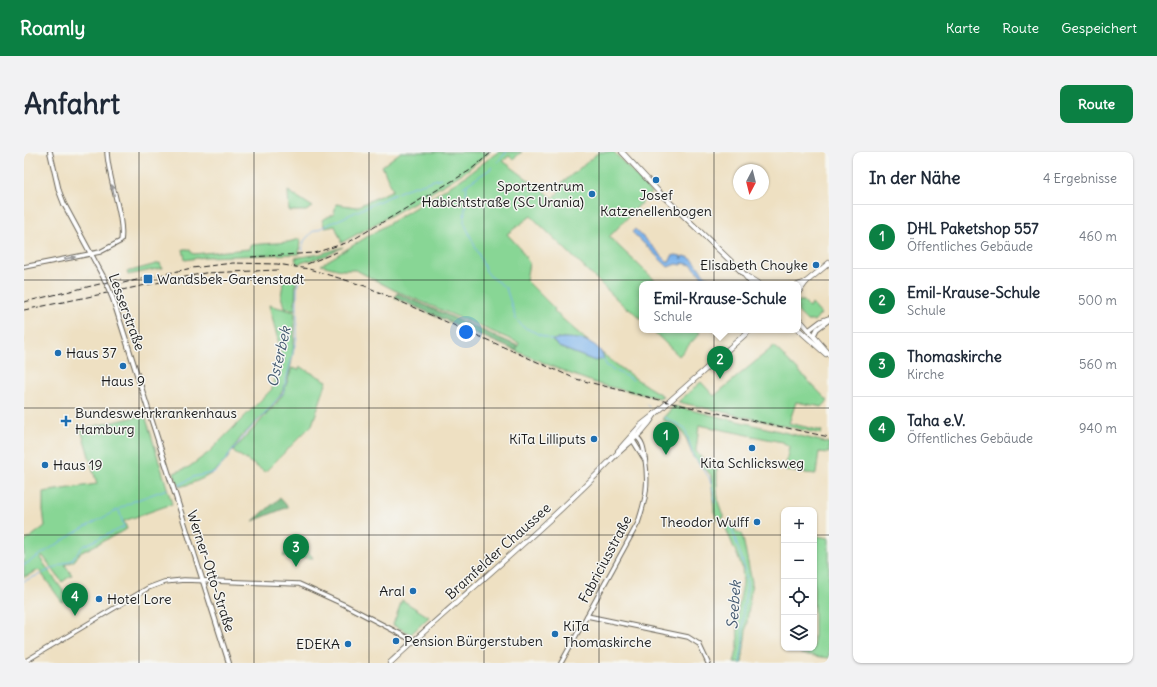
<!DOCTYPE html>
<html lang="de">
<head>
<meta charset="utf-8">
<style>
  body { margin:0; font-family:Delius,sans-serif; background:#f2f2f3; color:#1f2937 }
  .controls { position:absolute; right:12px; bottom:12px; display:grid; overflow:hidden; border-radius:8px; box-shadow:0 1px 3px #0004 }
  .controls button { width:36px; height:36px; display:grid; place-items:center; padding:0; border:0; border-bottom:1px solid #e0e1e3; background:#fff; color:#1f2937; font:20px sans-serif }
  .compass { position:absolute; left:709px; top:12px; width:36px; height:36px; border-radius:50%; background:#fff; box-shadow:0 1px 3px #0004; rotate:187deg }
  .you { position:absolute; left:442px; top:180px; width:14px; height:14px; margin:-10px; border:3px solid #fff; border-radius:50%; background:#1a73e8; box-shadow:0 0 0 6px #1a73e833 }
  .badge { display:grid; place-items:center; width:26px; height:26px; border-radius:50%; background:#0b8043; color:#fff; font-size:13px; font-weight:700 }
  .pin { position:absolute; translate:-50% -33px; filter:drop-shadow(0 1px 2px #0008) }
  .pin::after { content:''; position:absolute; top:21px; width:14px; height:12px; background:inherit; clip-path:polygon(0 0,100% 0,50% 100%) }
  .popup { position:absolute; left:615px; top:129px; width:162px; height:52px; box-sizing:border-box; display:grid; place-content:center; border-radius:8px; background:#fff; filter:drop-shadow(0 1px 3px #0005); font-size:13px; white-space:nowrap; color:#747a83 }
  .popup b { font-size:15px; color:#1f2937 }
  .popup::after { content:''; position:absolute; left:50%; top:100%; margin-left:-8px; border:8px solid transparent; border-top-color:#fff }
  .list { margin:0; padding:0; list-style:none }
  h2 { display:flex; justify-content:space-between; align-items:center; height:52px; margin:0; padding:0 16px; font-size:17px }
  h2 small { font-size:13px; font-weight:400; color:#747a83 }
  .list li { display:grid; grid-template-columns:26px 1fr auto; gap:12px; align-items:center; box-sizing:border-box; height:64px; padding:0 16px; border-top:1px solid #e0e1e3 }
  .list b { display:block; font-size:15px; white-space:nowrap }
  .list p { margin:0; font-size:13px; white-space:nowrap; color:#747a83 }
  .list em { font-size:13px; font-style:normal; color:#747a83 }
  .icon { flex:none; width:22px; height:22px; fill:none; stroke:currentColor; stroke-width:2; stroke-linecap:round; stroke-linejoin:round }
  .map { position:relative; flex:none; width:805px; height:511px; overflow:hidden; border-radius:8px }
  header { display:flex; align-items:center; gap:24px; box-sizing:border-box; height:56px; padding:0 20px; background:#0b8043; color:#fff }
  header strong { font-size:19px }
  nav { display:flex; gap:22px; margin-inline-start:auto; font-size:14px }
  .intro { display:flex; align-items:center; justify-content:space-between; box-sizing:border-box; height:96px; padding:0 24px }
  h1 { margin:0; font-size:28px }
  .button { padding:10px 18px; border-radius:8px; background:#0b8043; color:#fff; font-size:14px; font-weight:700 }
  main { display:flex; gap:24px; padding:0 24px }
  aside { flex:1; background:#fff; border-radius:8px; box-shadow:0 1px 3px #0004 }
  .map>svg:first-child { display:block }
</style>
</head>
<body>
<header>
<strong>Roamly</strong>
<nav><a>Karte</a><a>Route</a><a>Gespeichert</a></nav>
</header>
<div class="intro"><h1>Anfahrt</h1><a class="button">Route</a></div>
<main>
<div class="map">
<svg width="805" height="511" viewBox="0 0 805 511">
  <rect width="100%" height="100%" fill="#f6f6f2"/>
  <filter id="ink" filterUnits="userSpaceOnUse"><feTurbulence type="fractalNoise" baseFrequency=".025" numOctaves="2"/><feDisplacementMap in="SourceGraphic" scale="8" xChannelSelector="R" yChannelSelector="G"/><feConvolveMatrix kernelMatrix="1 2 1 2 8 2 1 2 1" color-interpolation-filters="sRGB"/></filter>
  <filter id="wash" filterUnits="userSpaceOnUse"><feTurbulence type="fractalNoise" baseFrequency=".012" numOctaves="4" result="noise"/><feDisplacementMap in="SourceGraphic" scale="16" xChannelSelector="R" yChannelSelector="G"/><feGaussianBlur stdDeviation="0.9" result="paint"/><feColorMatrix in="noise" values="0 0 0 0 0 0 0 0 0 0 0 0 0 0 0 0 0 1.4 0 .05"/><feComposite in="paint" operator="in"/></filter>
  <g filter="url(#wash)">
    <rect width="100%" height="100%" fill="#eee0c2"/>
    <g fill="#88d695" stroke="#527958" fill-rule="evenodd">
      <polygon points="377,0 466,0 442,19 400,45 317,91 317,88 311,74 301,76 298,68 310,62 312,52 332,55 369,38 358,14"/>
      <path d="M474 0H498L489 7 485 4 479 9 529 46 535 40 532 36 575 0H590L627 41 585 85 635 132H618V168L605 156 603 157 507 64 483 82 496 96 505 111 502 128 531 157 530 159C564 190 599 221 639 244L635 246 577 233 544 221 492 199 495 191 370 138 332 118H317L297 113 436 28ZM538 186 563 188 578 201 571 209 535 195 528 189Z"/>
      <polygon points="264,39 289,55 282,59 265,59"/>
      <polygon points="276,87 275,102 180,105 161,108 159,97 165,97 169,102 225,97 226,93 264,90"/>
      <polygon points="319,95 304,103 273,112 271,106 296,102"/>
      <polygon points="136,111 138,116 104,123 103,120"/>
      <polygon points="260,125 272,126 271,158 260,155 257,144"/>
      <polygon points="774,149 779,149 785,155 788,152 797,162 790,169 783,169 774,160"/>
      <path d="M245 153 271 160C271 186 270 216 258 240 251 255 231 271 219 283 211 292 206 305 198 313 187 324 171 331 155 335L150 321 165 315 184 301 248 237 257 200Z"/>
      <polygon points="628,178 673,178 676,181 655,204"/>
      <polygon points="750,194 804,249 798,255 772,250 765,271 798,279 797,282 654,250 677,230 690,244"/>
      <polygon points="276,215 303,229 288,273 241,320 209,299 252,252 259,242 268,216 275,218"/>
      <path d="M650 254 805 291V301L795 300 792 322 761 319 765 294 758 290 675 273 672 299 682 312 693 317C693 333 692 352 700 366L693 368 690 359 687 323 669 305 663 288 657 278 638 267Z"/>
      <polygon points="121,263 148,352 100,369 103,377 56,401 50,409 41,413 48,423 38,430 19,404 16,406 44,446 38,450 15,418 0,425 0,390 21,374 19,358 19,340 73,332 57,277"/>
      <polygon points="700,372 710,372 712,380 718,382 728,430 718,511 710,511 714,494 713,463 719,431 718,415"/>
      <polygon points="272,384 273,385 289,406 259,404"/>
      <polygon points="793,384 805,386 805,506 777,502 778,496 790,496 790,403"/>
      <polygon points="378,448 405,465 387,482 369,473"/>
    </g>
    <g fill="#6eb77e" stroke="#456a4d">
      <polygon points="373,141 494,194 492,199 371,146"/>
      <polygon points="256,346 264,355 229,369"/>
    </g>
    <g fill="#7cb3ec" stroke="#4c6884">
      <path d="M611 77 643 109H646L648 104 652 103 657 104V107L659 104C674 105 675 123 687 127L688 130 679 126 668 113 658 111V113L652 112 644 115 608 80Z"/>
      <path d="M538 186C554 186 575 188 580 207L571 209 535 195 528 188Z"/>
    </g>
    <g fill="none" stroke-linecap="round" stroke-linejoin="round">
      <g stroke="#7cb3ec" stroke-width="1">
        <polyline points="443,33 440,70 462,119 467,125 482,136 492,167 499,175 528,188"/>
        <polyline points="439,35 465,18 483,0"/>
        <polyline points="278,99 280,89 288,80 382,37 417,26"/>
        <polyline points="579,207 583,214 609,228"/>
        <polyline points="622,252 625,255"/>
        <polyline points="640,265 661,276 669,304 685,325 690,342 691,351"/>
        <polyline points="154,334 169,325 192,320 220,284 259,241 273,185 273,137 275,126"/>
        <polyline points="707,374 722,420 723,435 719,458 719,493 716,511"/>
        <polyline points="0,413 54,379 110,349 143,337"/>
        <polyline points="19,421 48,408 59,394 100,375 95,358"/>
        <polyline points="0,429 17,422"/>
      </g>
    </g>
  </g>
  <g filter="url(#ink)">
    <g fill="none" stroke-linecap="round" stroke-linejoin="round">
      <g stroke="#666156" stroke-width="5.5">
        <g id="tertiary">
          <path d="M0 115 76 100 97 89C101 66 84 27 83 0"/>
          <polyline points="785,178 797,169 805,166"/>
          <polyline points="790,183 793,177 805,168"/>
          <polyline points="608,287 621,308"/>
          <polyline points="563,464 664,485 675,492 684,511"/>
          <polyline points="0,510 124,436 140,430 160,428 275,432 321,453 384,486 388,490"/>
          <path d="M537 511 614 371C622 346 625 333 621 306 620 298 619 288 611 284"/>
        </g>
      </g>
      <g stroke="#666156" stroke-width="6">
        <polyline id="secondary" points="26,0 35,39 40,52 81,128 89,147 205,511"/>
      </g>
      <g stroke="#666156" stroke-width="6">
        <g id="primary">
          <polyline points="598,0 635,40 719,121 728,132"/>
          <polyline points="722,124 735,132"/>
          <polyline points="774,133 782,130"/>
          <polyline points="774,141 782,130 805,111"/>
          <polyline points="774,166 805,202"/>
          <polyline points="774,177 802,202"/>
          <polyline points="594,299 617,273 631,262 726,178"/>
          <path d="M366 511C438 443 516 381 585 310 600 293 619 283 631 262"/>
        </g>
      </g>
      <use href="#tertiary" stroke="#fff" stroke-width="3.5"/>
      <use href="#secondary" stroke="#fff" stroke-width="4"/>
      <use href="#primary" stroke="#fff" stroke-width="4.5"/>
      <g stroke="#1c1c1c" stroke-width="1" stroke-dasharray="6 3" stroke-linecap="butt">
        <polyline points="227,105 290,101 325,90 445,19 468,0"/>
        <polyline points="283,112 313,100"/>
        <polyline points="90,133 168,116 209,111 253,112 285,117 341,134 552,227 652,252 805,285"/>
        <polyline points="0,150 97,127"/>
        <polyline points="0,158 181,121 254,118"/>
      </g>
    </g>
    <defs><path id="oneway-solid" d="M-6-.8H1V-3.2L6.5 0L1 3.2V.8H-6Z"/></defs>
    <g fill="#999">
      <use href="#oneway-solid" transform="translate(89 38) rotate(-102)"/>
      <use href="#oneway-solid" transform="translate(46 106) rotate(-11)"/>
    </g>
  </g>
  <path fill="none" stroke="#1c1c1c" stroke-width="1" stroke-opacity="0.55" d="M115 0V511M230 0V511M345 0V511M460 0V511M575 0V511M690 0V511M0 128H805M0 256H805M0 383H760M790 383H805"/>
  <g fill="#1f6fb2" stroke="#f6f6f2" stroke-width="1.5">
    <circle cx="632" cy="28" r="4"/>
    <circle cx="568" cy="42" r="4"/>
    <circle cx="792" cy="113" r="4"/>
    <rect x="119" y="122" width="10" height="10" rx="2"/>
    <circle cx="34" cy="201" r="4"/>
    <circle cx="99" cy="214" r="4"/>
    <path d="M40 263h4v4h4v4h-4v4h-4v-4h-4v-4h4z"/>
    <circle cx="570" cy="287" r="4"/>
    <circle cx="728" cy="296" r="4"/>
    <circle cx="21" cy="313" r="4"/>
    <circle cx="733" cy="370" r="4"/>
    <circle cx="389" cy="439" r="4"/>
    <circle cx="75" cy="447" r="4"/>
    <circle cx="531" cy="482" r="4"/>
    <circle cx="372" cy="489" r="4"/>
    <circle cx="324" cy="492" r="4"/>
  </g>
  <g text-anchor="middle" stroke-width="3" stroke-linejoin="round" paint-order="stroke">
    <g font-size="14" fill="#1c1c1c" stroke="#f6f6f2" text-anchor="start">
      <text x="560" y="39" text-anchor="end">Sportzentrum<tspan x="560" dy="16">Habichtstraße (SC Urania)</tspan></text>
      <text x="632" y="48" text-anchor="middle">Josef<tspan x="632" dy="16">Katzenellenbogen</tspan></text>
      <text x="784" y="118" text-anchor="end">Elisabeth Choyke</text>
      <text x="133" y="132">Wandsbek-Gartenstadt</text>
      <text x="42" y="206">Haus 37</text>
      <text x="99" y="234" text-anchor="middle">Haus 9</text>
      <text x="51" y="266">Bundeswehrkrankenhaus<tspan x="51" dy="16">Hamburg</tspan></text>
      <text x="562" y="292" text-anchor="end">KiTa Lilliputs</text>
      <text x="728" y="316" text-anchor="middle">Kita Schlicksweg</text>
      <text x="29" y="318">Haus 19</text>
      <text x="725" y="375" text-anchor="end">Theodor Wulff</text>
      <text x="381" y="444" text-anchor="end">Aral</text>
      <text x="83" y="452">Hotel Lore</text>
      <text x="539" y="479">KiTa<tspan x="539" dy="16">Thomaskirche</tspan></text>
      <text x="380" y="494">Pension Bürgerstuben</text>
      <text x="316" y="497" text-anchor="end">EDEKA</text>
    </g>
    <g font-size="14" fill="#1c1c1c" stroke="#f6f6f2">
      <text transform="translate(103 160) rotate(70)" y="5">Lesserstraße</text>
      <text transform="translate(474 399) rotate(-42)" y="5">Bramfelder Chaussee</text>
      <text transform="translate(581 407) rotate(-62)" y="5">Fabriciusstraße</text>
      <text transform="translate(187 419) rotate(72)" y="5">Werner-Otto-Straße</text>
    </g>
    <g font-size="15" font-style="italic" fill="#42586f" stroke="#f6f6f2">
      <text transform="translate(255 205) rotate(-77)" y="5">Osterbek</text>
      <text transform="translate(710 453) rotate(-86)" y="5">Seebek</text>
    </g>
  </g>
</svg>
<div class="controls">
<button>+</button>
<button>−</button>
<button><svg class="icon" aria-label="locate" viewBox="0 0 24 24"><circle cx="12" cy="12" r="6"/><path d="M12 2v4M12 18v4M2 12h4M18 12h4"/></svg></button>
<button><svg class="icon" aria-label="layers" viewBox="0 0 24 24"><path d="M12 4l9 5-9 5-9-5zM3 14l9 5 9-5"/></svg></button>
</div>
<svg class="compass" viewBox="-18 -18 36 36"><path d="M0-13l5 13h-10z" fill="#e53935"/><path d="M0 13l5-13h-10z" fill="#747a83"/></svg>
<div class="you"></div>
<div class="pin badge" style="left:642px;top:303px">1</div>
<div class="pin badge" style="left:696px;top:227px">2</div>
<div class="popup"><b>Emil-Krause-Schule</b>Schule</div>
<div class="pin badge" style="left:272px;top:415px">3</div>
<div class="pin badge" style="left:51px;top:464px">4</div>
</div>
<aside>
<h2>In der Nähe<small>4 Ergebnisse</small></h2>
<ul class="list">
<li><span class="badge">1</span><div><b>DHL Paketshop 557</b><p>Öffentliches Gebäude</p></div><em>460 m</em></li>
<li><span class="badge">2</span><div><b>Emil-Krause-Schule</b><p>Schule</p></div><em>500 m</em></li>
<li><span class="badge">3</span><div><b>Thomaskirche</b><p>Kirche</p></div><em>560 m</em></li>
<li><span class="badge">4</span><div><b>Taha e.V.</b><p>Öffentliches Gebäude</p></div><em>940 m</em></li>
</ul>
</aside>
</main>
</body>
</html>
